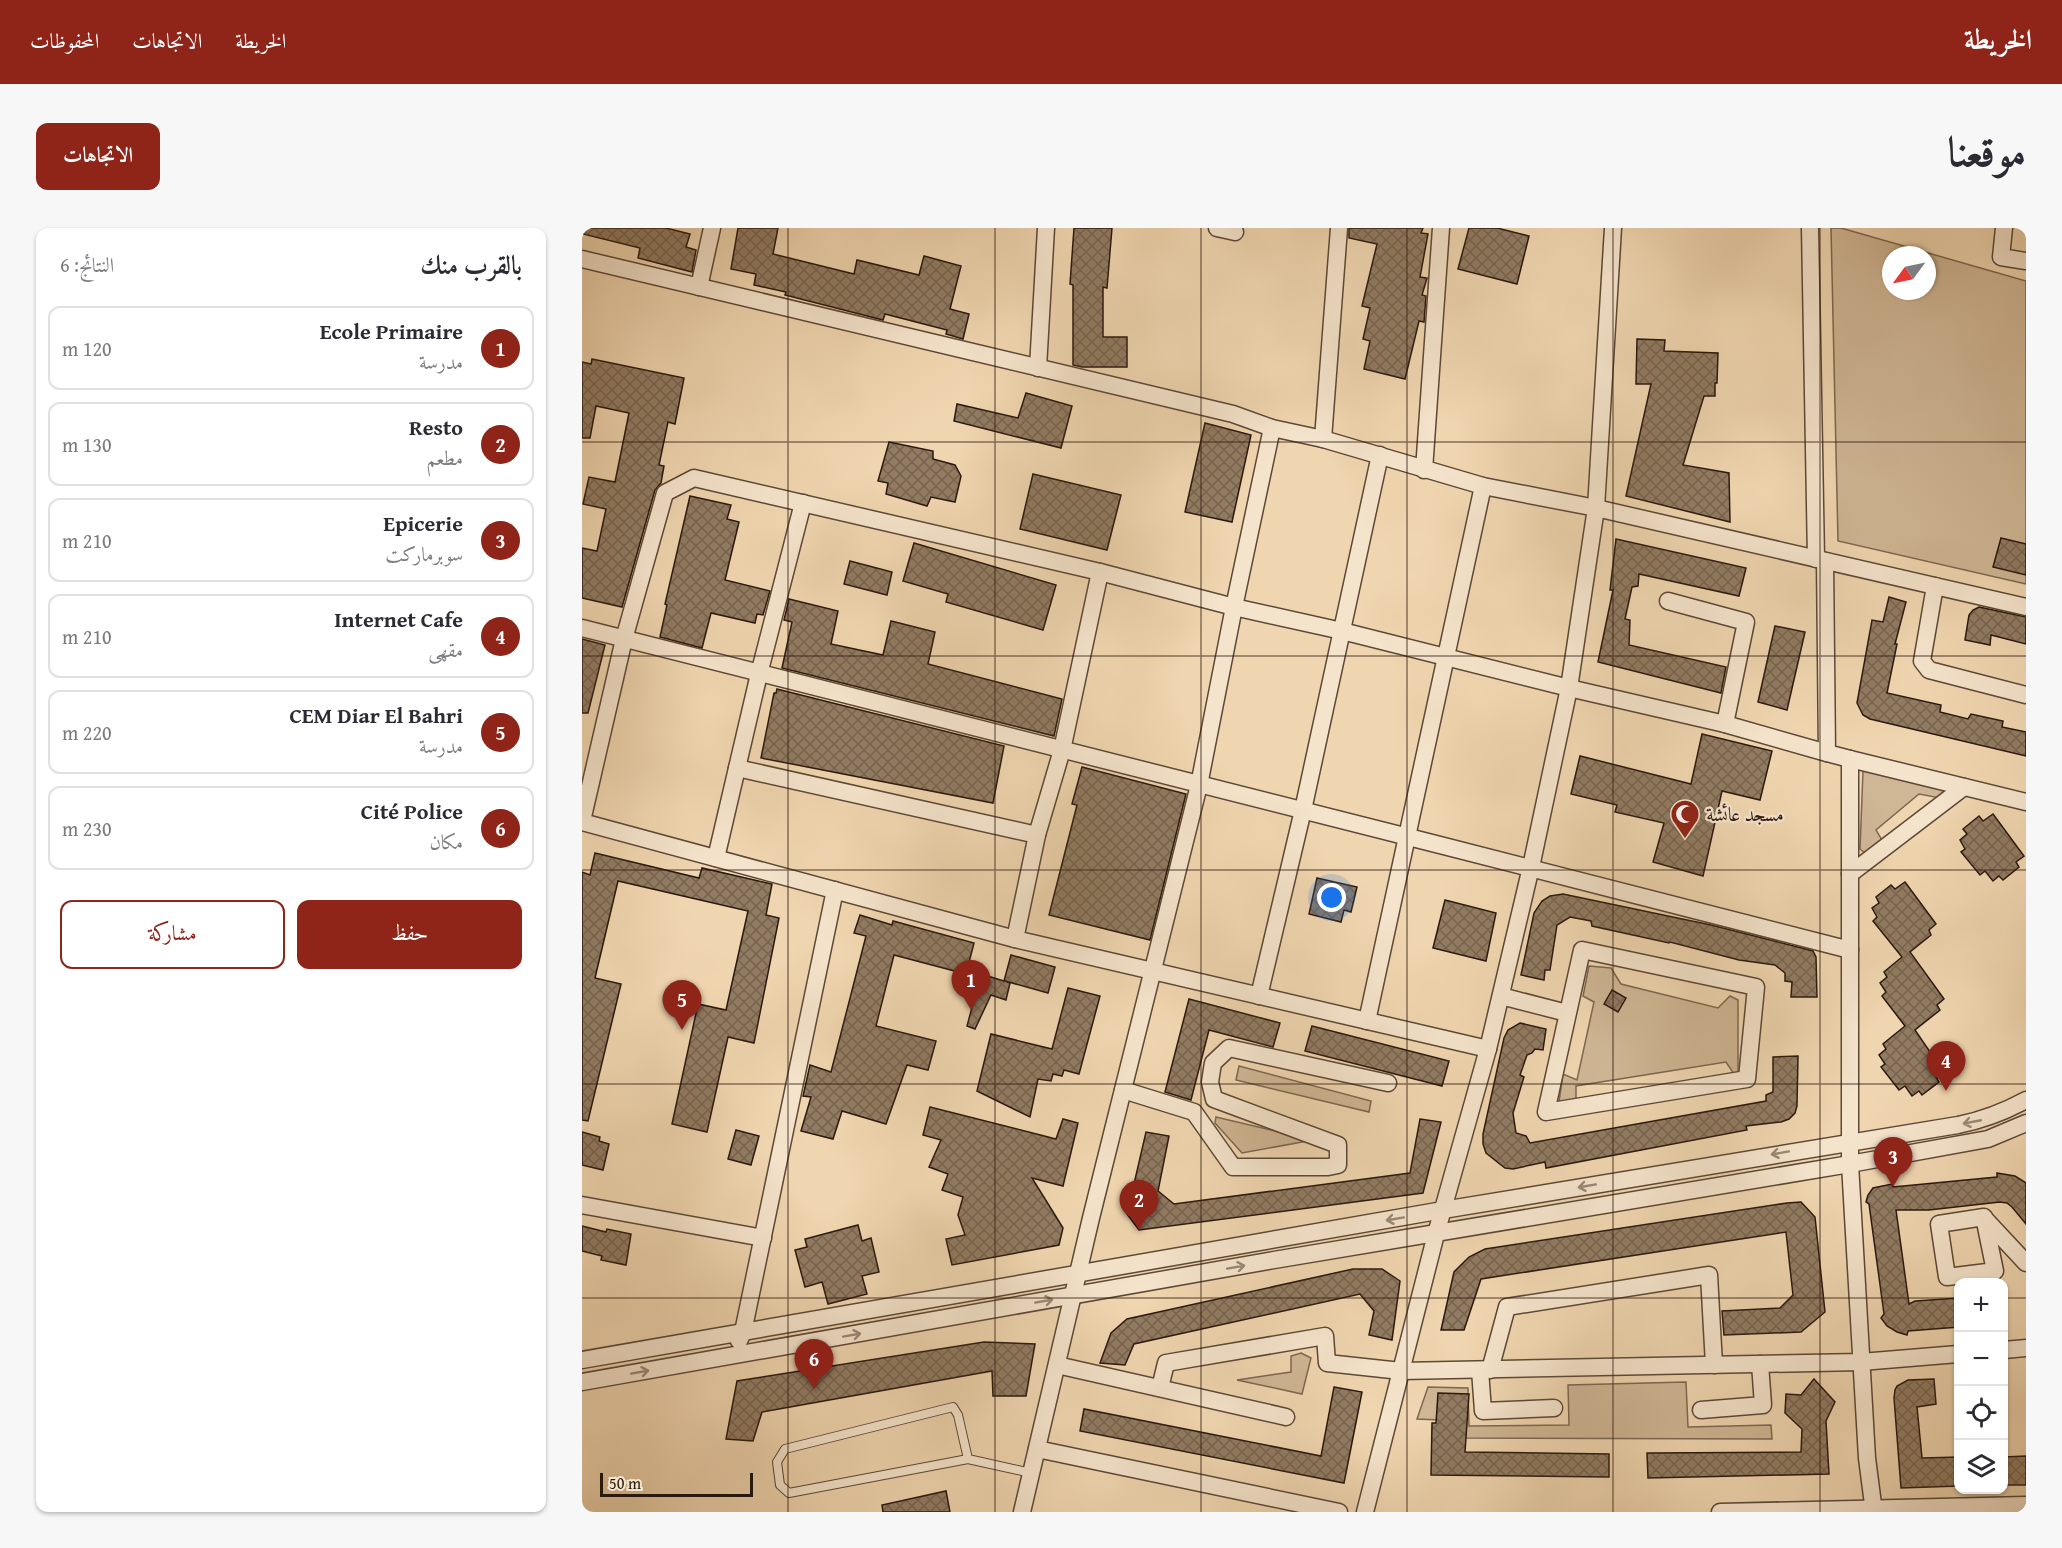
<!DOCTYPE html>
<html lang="ar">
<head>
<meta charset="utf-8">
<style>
  body { margin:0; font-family:"Gentium Book Plus",Amiri,serif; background:#f7f7f7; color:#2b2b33; direction:rtl }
  .controls { position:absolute; right:18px; bottom:18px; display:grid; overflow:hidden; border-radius:12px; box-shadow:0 2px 4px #0004 }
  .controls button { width:54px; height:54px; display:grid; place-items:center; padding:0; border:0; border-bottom:2px solid #e1e1e2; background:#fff; color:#2b2b33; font:30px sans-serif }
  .compass { position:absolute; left:1300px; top:18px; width:54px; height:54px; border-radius:50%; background:#fff; box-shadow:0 2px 4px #0004; rotate:237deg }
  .scale { position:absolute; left:18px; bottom:15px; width:153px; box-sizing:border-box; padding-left:6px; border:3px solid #2b180e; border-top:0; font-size:16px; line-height:21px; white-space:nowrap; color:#2b180e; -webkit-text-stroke:4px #f5e4cc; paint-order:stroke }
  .you { position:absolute; left:750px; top:670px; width:21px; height:21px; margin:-15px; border:4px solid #fff; border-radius:50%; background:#1a73e8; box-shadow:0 0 0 9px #1a73e833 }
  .badge { display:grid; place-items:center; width:39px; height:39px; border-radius:50%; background:#8f2418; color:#fff; font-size:20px; font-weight:700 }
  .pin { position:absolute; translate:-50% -50px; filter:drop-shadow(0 2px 3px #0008) }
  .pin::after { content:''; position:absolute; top:32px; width:21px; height:18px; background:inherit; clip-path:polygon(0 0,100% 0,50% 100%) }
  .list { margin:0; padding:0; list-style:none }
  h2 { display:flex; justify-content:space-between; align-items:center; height:78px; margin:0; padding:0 24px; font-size:26px }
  h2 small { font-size:20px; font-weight:400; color:#7c7c81 }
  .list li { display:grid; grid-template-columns:39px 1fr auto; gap:18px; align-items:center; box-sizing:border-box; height:84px; margin:0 12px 12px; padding:0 12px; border:2px solid #e1e1e2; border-radius:12px }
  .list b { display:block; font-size:22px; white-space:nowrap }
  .list p { margin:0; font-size:20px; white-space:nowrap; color:#7c7c81 }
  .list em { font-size:20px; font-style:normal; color:#7c7c81 }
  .actions { display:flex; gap:12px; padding:18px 24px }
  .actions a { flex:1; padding:14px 0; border:2px solid #8f2418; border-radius:12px; text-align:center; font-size:21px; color:#8f2418 }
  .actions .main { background:#8f2418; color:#fff }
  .icon { flex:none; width:33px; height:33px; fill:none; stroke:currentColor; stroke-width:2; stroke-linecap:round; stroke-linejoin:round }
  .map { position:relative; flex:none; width:1444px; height:1284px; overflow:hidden; direction:ltr; border-radius:12px }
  header { display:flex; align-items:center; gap:36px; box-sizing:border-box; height:84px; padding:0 30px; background:#8f2418; color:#fff }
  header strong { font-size:28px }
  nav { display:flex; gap:33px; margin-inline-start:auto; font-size:21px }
  .intro { display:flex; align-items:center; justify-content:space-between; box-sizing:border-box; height:144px; padding:0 36px }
  h1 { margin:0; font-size:42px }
  .button { padding:15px 27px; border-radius:12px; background:#8f2418; color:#fff; font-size:21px; font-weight:700 }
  main { display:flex; gap:36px; padding:0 36px }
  aside { flex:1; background:#fff; border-radius:12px; box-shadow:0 2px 4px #0004 }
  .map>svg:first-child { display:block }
</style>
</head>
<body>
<header>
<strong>الخريطة</strong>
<nav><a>الخريطة</a><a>الاتجاهات</a><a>المحفوظات</a></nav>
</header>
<div class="intro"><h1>موقعنا</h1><a class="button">الاتجاهات</a></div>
<main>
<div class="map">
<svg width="1444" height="1284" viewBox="0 0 1444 1284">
  <defs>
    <pattern id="building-cross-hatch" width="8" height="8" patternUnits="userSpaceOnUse" patternTransform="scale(1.5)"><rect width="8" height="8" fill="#917b62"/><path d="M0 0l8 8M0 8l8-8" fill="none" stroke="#77644f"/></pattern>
  </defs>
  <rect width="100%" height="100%" fill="#f0d6b0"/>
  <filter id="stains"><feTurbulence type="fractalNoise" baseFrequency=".00333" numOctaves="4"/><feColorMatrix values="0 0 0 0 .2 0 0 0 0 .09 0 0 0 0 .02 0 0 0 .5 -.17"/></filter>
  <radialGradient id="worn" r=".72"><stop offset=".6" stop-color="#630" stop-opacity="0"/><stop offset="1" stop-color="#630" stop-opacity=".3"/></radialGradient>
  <g fill="#cfb694" stroke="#7d6751" stroke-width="1.5" fill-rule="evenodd">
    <path d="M1249 0H1259L1444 53V356L1256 313ZM1309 27H1345V63H1309Z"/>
    <polygon points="1281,543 1363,559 1358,570 1337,566 1294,602 1300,612 1284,626 1278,621"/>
    <polygon points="1007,738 1029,740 1039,756 1136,780 1148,768 1156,772 1156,845 1152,846 1144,834 994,858 994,872 977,874 981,846 995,852 1012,774 1001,768"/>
    <polygon points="657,838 789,873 787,884 654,852"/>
    <polygon points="634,889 731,912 660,925 633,895"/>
    <polygon points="719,1125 729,1130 720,1166 655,1152 709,1144 709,1128"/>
    <polygon points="1104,1154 1106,1199 1189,1197 1190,1211 883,1210 881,1193 835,1191 846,1159 886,1160 887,1198 987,1197 986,1157"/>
  </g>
  <g fill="url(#building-cross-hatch)" stroke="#2b180e" stroke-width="1.5">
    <polygon points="1,0 84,0 108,6 104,19 114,22 110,44 56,30 58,20 1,6"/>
    <polygon points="156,0 196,0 191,26 272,46 275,32 337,47 342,28 379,38 368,81 387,86 381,111 364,106 365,102 303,86 301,92 203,67 204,64 172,57 174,46 149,41"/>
    <polygon points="492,0 530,0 525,60 521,59 521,109 545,109 545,139 500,139 491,137 491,57 488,56"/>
    <polygon points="767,0 841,0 839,5 846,6 838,49 845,50 840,67 844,68 842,94 837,93 823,151 782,141 788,113 781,111 788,80 780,78 795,16 767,10"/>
    <polygon points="887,0 915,0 947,8 935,56 876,41"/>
    <polygon points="1055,111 1083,112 1082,123 1136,125 1135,155 1133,155 1133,168 1122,168 1101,237 1147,245 1148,294 1044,268 1069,156 1054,156"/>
    <polygon points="10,131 102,150 93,196 86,194 77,237 82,238 79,255 73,262 40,379 0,370 0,320 15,323 24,281 1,276 7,249 33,254 47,185 14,178 8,210 0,210 0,134 9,136"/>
    <polygon points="444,165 490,178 479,220 372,193 375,176 436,190"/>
    <polygon points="623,195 669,207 650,294 603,284"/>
    <polygon points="307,214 351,223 351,231 373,237 379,248 373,274 349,269 345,278 304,266 306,255 296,253"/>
    <polygon points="451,246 539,267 525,322 438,301"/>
    <polygon points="108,268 149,277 145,291 157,294 143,352 188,363 181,387 175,386 173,395 129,385 120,420 78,409 85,377 83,376"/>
    <polygon points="1419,310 1444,316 1444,347 1411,339"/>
    <polygon points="1034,311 1164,340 1157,368 1057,346 1056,358 1050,359 1043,391 1048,392 1047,417 1144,439 1139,465 1016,434 1031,362 1028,362"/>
    <polygon points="332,315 474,357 461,402 364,374 366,366 321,353"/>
    <polygon points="268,333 310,344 305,367 262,356"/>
    <polygon points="1307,369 1324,374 1313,416 1315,416 1305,465 1359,477 1358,484 1386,491 1389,486 1421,493 1420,499 1444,504 1444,528 1288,491 1281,487 1275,475 1290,392 1301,394"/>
    <polygon points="207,371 256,383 249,416 301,427 309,393 353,404 346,436 480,471 472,508 200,440 210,394 202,392"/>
    <polygon points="1397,379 1444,389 1444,416 1409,407 1408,417 1383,412 1387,387 1391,382"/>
    <polygon points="1193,398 1223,404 1205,482 1176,474"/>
    <polygon points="0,411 23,417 6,485 0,485"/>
    <polygon points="195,461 422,518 411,575 179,530 192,465 194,465"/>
    <polygon points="1120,506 1190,523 1178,572 1140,563 1121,648 1071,634 1082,595 1033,584 1035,577 989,566 998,528 1109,556"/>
    <polygon points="500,539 604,566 568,712 467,687 495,577 490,576"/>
    <polygon points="1411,586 1442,628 1434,634 1437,639 1421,652 1417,648 1411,653 1403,643 1398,647 1379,624 1383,621 1378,612 1385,606 1381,601 1397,588 1401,593"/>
    <polygon points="13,625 117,650 120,640 190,656 184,687 197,690 172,815 146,809 125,904 90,896 116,776 144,782 166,683 36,653 13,750 39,756 6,893 0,892 0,644 8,647"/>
    <polygon points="735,650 775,659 769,684 762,682 759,694 727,686"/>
    <polygon points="1323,654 1354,696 1347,702 1349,707 1328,724 1362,771 1355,777 1358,782 1333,802 1361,843 1354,849 1357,854 1340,867 1337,863 1330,868 1323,858 1317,862 1299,839 1303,836 1297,827 1304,821 1301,816 1323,798 1300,768 1304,764 1298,755 1305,749 1302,744 1320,729 1291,693 1295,689 1290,680 1297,675 1294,669 1309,657 1313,661"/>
    <polygon points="981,666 1129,697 1231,723 1234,729 1235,769 1209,769 1210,754 1203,753 1203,745 1193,737 1157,732 1088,714 1087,715 1010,698 1009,693 988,689 975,697 968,742 963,742 962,752 939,747 952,685 960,673 968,668"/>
    <polygon points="863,672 914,685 904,733 851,720"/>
    <polygon points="278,687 310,697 311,693 392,715 384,746 312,727 294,798 354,813 346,842 325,837 304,896 260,883 251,911 219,903 229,869 221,868 228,837 249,844 284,708 272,705"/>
    <polygon points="429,727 473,739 466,765 423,753 428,755 424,772 409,767 393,801 385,798 399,746 422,753"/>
    <polygon points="486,760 518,768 497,846 482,842 480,848 471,846 469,853 456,851 448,889 395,863 409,806 470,821"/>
    <polygon points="1030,762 1044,770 1036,784 1022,776"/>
    <polygon points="607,771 698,795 691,819 627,802 609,872 583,864"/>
    <polygon points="938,795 964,801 961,822 953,821 950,825 945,827 938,847 942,849 931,885 934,905 944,908 948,915 1184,873 1184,867 1191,864 1191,829 1216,828 1215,878 1213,885 1207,891 1199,894 1164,898 1165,902 964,940 963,934 931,941 923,940 904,925 901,916 901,906 922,810 926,802"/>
    <polygon points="730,798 867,833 860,858 723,823"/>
    <polygon points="348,879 474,911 481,891 496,895 481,958 450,950 481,1000 477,1017 370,1037 364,1011 383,1007 376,987 381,969 360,962 366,946 347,939 359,912 341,907"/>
    <polygon points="838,891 859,894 841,965 557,1002 545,986 564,904 587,908 576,963 592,976 828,945"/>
    <polygon points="154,902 177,908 169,937 146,931"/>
    <polygon points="0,904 18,909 17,913 27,916 21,942 0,937"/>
    <polygon points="1415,945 1433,948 1444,955 1444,996 1430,979 1425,975 1418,974 1347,982 1314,982 1327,1076 1333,1073 1377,1070 1377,1099 1326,1103 1325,1107 1315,1104 1305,1098 1299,1090 1302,1086 1287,976 1284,974 1286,967 1291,960 1310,956 1311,959 1415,949"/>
    <polygon points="1219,974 1233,989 1243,1084 1219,1104 1142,1107 1140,1083 1198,1080 1211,1067 1204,1004 899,1051 882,1102 859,1102 872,1044 887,1029 903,1021 1205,975"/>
    <polygon points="276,997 280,1013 289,1010 297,1044 280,1048 285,1066 246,1076 240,1054 223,1059 213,1022 225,1019 223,1011"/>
    <polygon points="0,998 24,1004 25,1001 49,1006 44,1037 19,1032 20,1028 0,1023"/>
    <polygon points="771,1041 800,1041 818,1053 810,1112 787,1107 792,1083 778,1066 552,1116 543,1137 518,1135 529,1105 545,1091"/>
    <polygon points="402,1114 453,1116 444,1168 411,1168 410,1143 180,1184 171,1213 144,1211 155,1153"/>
    <polygon points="1232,1151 1253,1174 1244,1193 1247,1246 1066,1250 1065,1225 1219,1224 1220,1201 1203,1185 1204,1166 1219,1167"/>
    <polygon points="1352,1151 1354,1176 1335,1179 1340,1230 1377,1229 1377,1258 1319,1260 1312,1170 1313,1162 1315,1158 1326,1152"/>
    <polygon points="752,1159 780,1164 762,1255 498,1203 502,1181 739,1228"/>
    <polygon points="856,1165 887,1166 883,1224 1027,1226 1027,1249 849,1247 850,1195 854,1195"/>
    <polygon points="1444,1228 1444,1257 1422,1257 1422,1229"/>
    <polygon points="364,1263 368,1284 301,1284 300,1277"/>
  </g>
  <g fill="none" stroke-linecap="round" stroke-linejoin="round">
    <g stroke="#5c4836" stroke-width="10">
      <polyline id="service" points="386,1231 376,1187 371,1179 203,1221 195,1234 198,1257 207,1265 386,1231 449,1245"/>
    </g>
    <g stroke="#5c4836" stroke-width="19">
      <g id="minor">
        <polyline points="635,0 653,4"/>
        <polyline points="1228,0 1234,331"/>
        <polyline points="1422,0 1419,29 1444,33"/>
        <polyline points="0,31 651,186 690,200 741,211 901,258 1014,280 1444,379"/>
        <polyline points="117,59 130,0"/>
        <polyline points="456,140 464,0"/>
        <polyline points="741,211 757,0"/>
        <polyline points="842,242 859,0"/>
        <polyline points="1243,333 1245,525 1268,531 1268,936 1285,1230 1292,1284"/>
        <polyline points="1353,358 1340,433 1347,442 1444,467"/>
        <polyline points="1086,373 1164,394 1143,496"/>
        <path d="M0 400C422 509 846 612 1268 722"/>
        <polyline points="1268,531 1444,574"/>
        <polyline points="155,540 455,607"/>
        <polyline points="0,593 42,411 83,265 112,250 518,344 652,379 760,403 987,460 1143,496 1245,525"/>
        <polyline points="0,594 433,711 906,821"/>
        <polyline points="134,630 177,446 221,275"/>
        <polyline points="1268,646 1382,559"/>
        <polyline points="433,711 455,607 480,522 518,344"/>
        <polygon points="1000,722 1174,759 1165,851 964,884"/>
        <polyline points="677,768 721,582 798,227"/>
        <polyline points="919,768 985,785"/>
        <polyline points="785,793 901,258"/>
        <polyline points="541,862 612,884 651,939 746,939 756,937 756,917 632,871 628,854 631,835 647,820 806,855"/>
        <polyline points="0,977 181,1010"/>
        <polygon points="1402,989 1413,1043 1365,1049 1357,996"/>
        <polyline points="1402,990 1444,1035"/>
        <polyline points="157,1113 161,1104 253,662"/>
        <polyline points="1422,1122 1444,1120"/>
        <path d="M0 1132 861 982 1376 897C1401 892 1422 884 1444 872"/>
        <polyline points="475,1137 704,1189"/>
        <polyline points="898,1142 901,1183 972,1180"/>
        <polyline points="908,1142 925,1079 1127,1047 1132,1137"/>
        <polyline points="0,1154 692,1032 1268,936 1406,911 1444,895"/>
        <polyline points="578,1160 584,1135 743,1108 745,1135 819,1143 1279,1134 1376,1126"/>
        <polyline points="1119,1182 1181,1177 1178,1136"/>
        <polyline points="455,1221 757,1284"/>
        <polyline points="440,1284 509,990 617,557 652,379 690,200"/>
        <polyline points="783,1284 854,1006 906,821 949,639 987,460 1014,280 1031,0"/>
        <polyline points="1138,1284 1444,1277"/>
      </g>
    </g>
    <use href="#service" stroke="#f5e4cc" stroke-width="8"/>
    <use href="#minor" stroke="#f5e4cc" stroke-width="16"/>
  </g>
  <defs><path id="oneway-shaft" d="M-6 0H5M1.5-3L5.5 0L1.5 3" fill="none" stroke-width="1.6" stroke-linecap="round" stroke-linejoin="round" transform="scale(1.5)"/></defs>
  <g stroke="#9a8876">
    <use href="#oneway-shaft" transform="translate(1390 894) rotate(169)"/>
    <use href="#oneway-shaft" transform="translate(1198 925) rotate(170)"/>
    <use href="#oneway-shaft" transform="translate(1005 958) rotate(170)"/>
    <use href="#oneway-shaft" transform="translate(813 991) rotate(170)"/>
    <use href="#oneway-shaft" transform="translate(654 1039) rotate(-10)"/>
    <use href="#oneway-shaft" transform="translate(462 1073) rotate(-10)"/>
    <use href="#oneway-shaft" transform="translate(270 1107) rotate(-10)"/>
    <use href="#oneway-shaft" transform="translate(58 1144) rotate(-10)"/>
  </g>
  <path fill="none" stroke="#2b180e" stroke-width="1.5" stroke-opacity="0.55" d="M206 0V1284M413 0V1284M619 0V1284M825 0V1284M1031 0V1284M1238 0V1284M0 214H1444M0 428H1444M0 642H1444M0 856H1444M0 1070H1376M1422 1070H1444"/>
  <defs>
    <g id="mosque-pin" transform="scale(1.5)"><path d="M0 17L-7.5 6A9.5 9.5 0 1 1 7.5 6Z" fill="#8f2418" stroke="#f5e4cc"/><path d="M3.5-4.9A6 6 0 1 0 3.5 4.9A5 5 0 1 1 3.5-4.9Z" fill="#fff"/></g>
  </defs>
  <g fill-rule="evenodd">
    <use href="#mosque-pin" x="1103" y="586"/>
  </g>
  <g text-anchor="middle" stroke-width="4.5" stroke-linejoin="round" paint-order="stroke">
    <g font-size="20" fill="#2b180e" stroke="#f5e4cc" text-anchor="start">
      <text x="1124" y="593">مسجد عائشة</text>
    </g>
  </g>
  <rect width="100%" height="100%" filter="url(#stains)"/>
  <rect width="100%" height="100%" fill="url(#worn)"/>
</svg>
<div class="controls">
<button>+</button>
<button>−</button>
<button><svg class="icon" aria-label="locate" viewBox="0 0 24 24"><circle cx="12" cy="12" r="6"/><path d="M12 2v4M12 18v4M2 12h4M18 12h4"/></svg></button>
<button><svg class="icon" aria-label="layers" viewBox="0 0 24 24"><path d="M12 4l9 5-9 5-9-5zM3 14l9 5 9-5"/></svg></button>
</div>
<svg class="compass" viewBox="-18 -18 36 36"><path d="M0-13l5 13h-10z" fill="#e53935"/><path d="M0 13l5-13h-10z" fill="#7c7c81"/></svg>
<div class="scale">50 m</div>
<div class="you"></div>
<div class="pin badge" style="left:389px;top:782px">1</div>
<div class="pin badge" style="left:557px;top:1002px">2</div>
<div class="pin badge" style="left:1311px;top:959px">3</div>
<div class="pin badge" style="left:1364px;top:863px">4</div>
<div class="pin badge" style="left:100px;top:802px">5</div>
<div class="pin badge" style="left:232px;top:1161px">6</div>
</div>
<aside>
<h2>بالقرب منك<small>النتائج: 6</small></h2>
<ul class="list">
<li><span class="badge">1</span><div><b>Ecole Primaire</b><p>مدرسة</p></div><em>120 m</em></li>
<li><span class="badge">2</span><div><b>Resto</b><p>مطعم</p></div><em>130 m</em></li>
<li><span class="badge">3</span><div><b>Epicerie</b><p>سوبرماركت</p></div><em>210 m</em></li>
<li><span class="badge">4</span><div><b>Internet Cafe</b><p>مقهى</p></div><em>210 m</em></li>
<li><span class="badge">5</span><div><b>CEM Diar El Bahri</b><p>مدرسة</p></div><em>220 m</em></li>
<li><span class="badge">6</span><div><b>Cité Police</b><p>مكان</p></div><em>230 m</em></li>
</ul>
<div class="actions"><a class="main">حفظ</a><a>مشاركة</a></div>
</aside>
</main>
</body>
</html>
